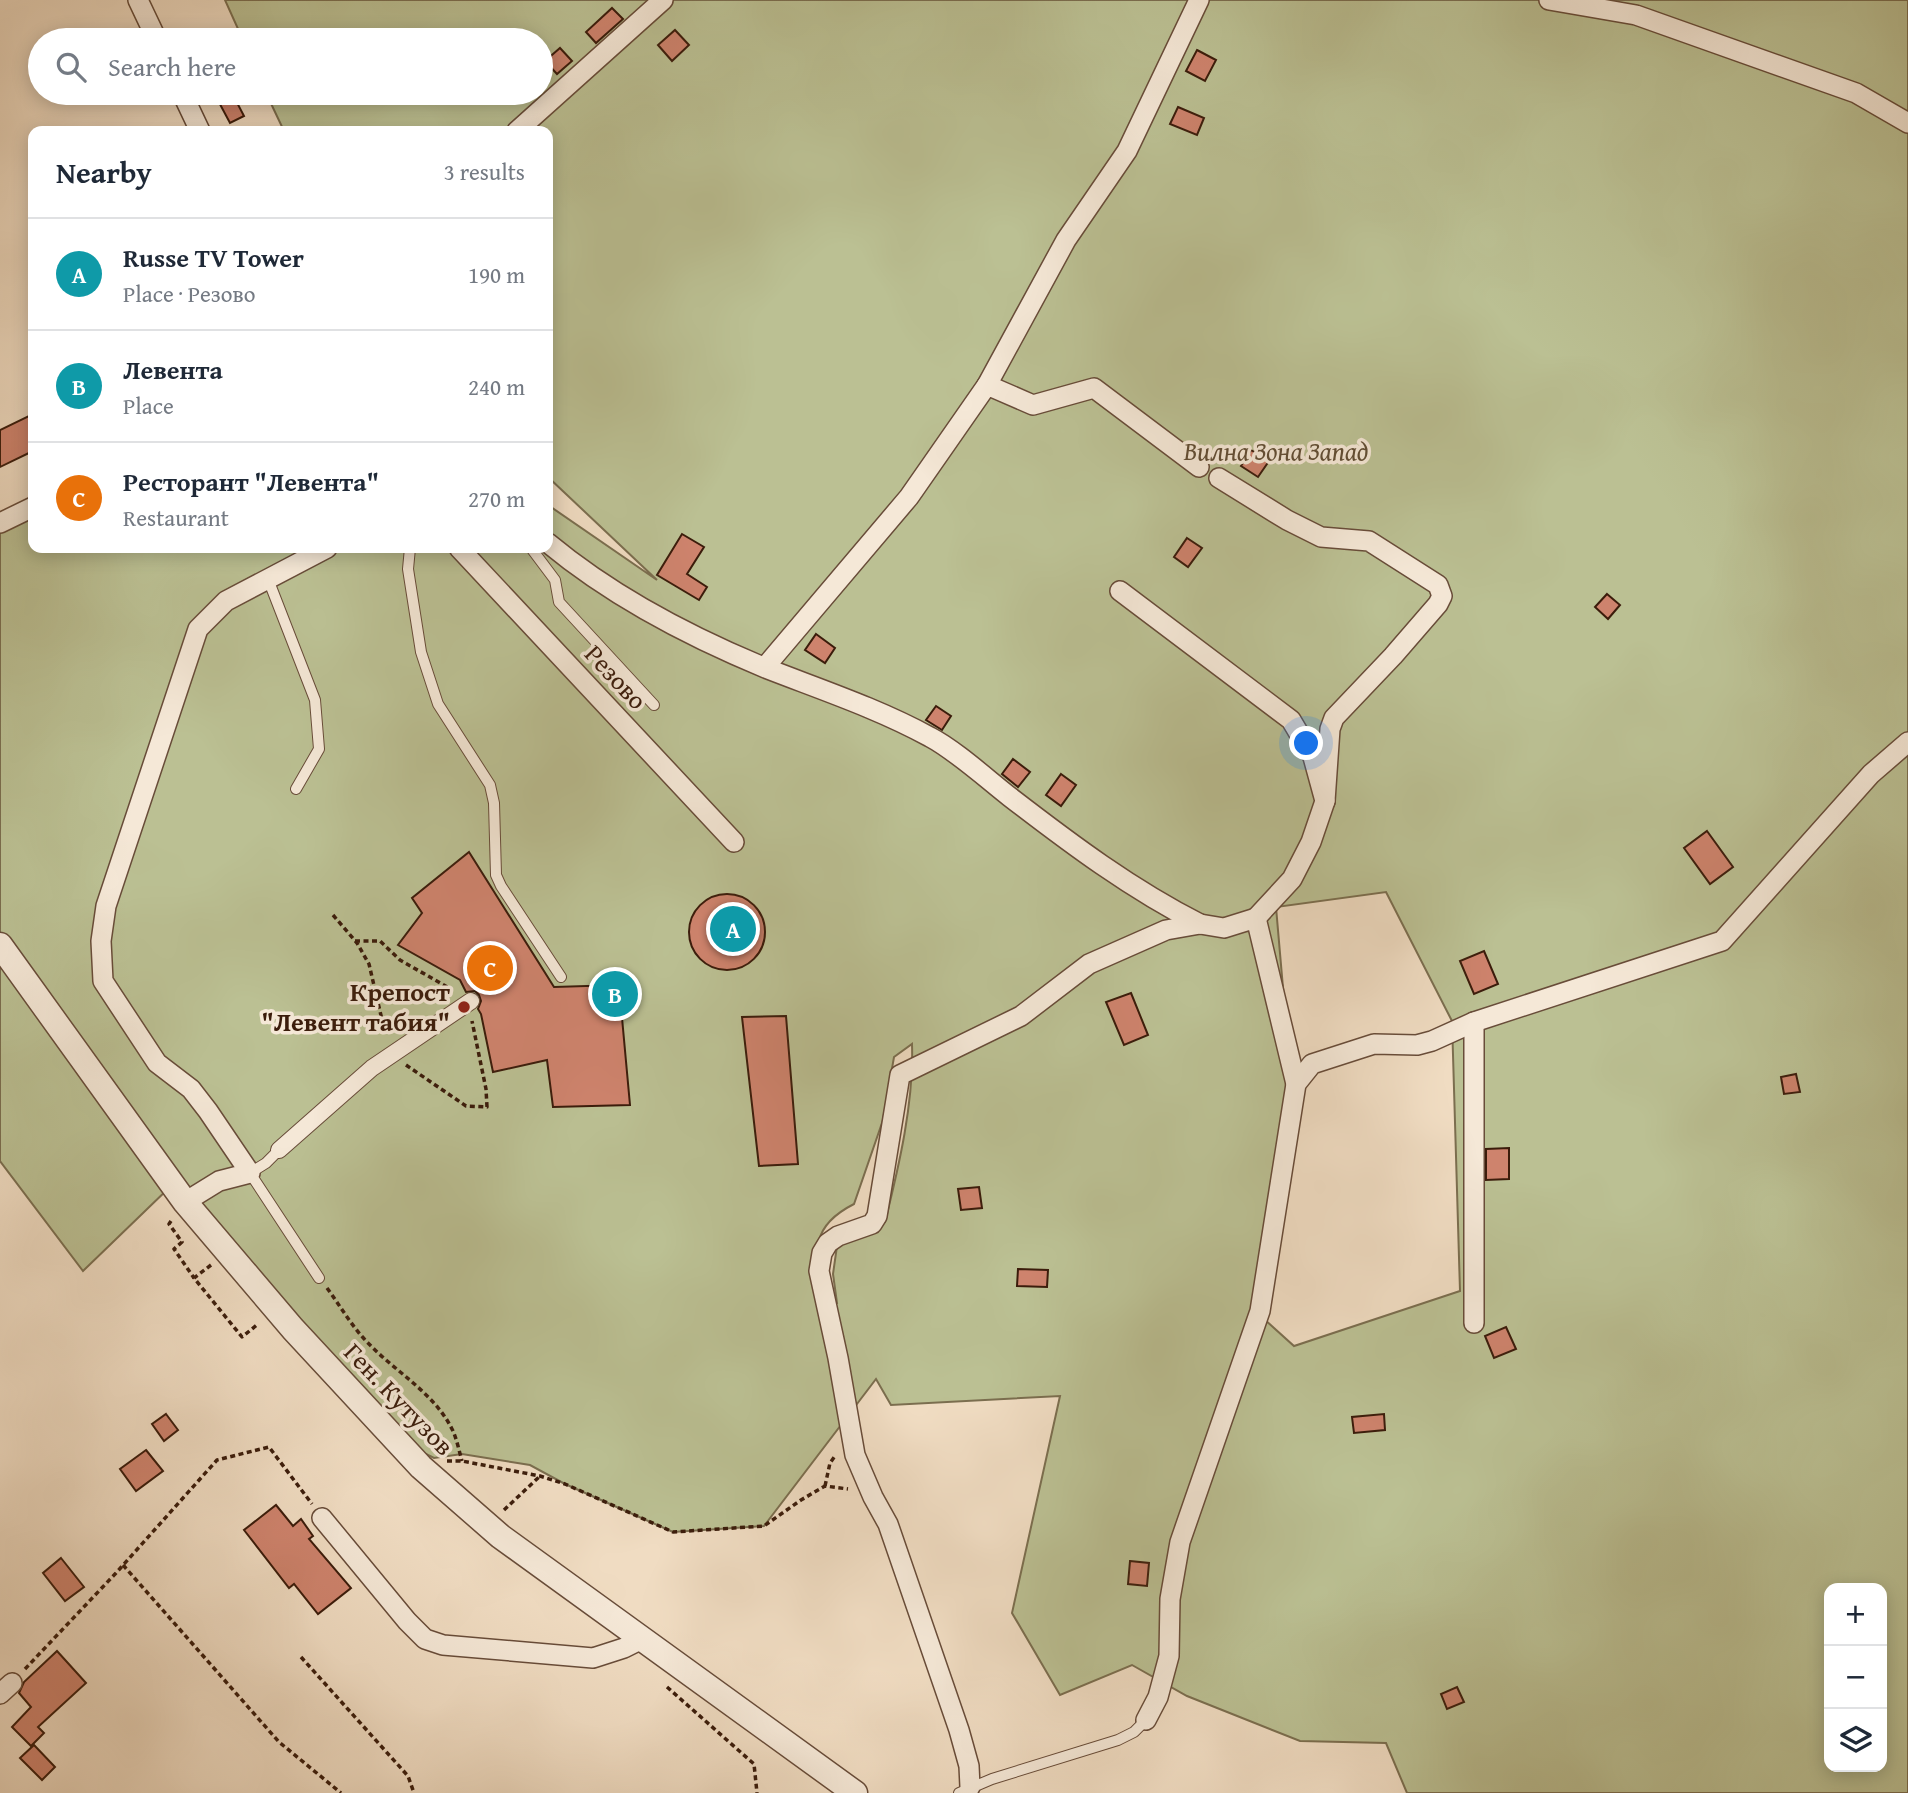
<!DOCTYPE html>
<html lang="en">
<head>
<meta charset="utf-8">
<style>
  body { margin:0; font-family:"Gentium Book Plus",serif; background:#f2f2f3; color:#1f2937 }
  .controls { position:absolute; right:21px; bottom:21px; display:grid; overflow:hidden; border-radius:14px; box-shadow:0 4px 18px #0003 }
  .controls button { width:63px; height:63px; display:grid; place-items:center; padding:0; border:0; border-bottom:2px solid #e0e1e3; background:#fff; color:#1f2937; font:35px sans-serif }
  .you { position:absolute; left:1307px; top:744px; width:24px; height:24px; margin:-18px; border:5px solid #fff; border-radius:50%; background:#1a73e8; box-shadow:0 0 0 10px #1a73e833 }
  .badge { display:grid; place-items:center; width:46px; height:46px; border-radius:50%; background:#db2777; color:#fff; font-size:23px; font-weight:700 }
  .pin { position:absolute; translate:-50% -50%; border:4px solid #fff; box-shadow:0 2px 7px #0006 }
  .list { margin:0; padding:0; list-style:none }
  h2 { display:flex; justify-content:space-between; align-items:center; height:91px; margin:0; padding:0 28px; font-size:30px }
  h2 small { font-size:23px; font-weight:400; color:#747a83 }
  .list li { display:grid; grid-template-columns:46px 1fr auto; gap:21px; align-items:center; box-sizing:border-box; height:112px; padding:0 28px; border-top:2px solid #e0e1e3 }
  .list b { display:block; font-size:26px; white-space:nowrap }
  .list p { margin:0; font-size:23px; white-space:nowrap; color:#747a83 }
  .list em { font-size:23px; font-style:normal; color:#747a83 }
  .icon { flex:none; width:38px; height:38px; fill:none; stroke:currentColor; stroke-width:2; stroke-linecap:round; stroke-linejoin:round }
  .map { position:relative; flex:none; width:1908px; height:1793px; overflow:hidden }
  .search { position:absolute; background:#fff; box-shadow:0 4px 18px #0003; left:28px; top:28px; width:525px; height:77px; display:flex; align-items:center; gap:18px; box-sizing:border-box; padding:0 24px; border-radius:38px; color:#747a83; font-size:26px }
  .panel { position:absolute; background:#fff; box-shadow:0 4px 18px #0003; left:28px; top:126px; width:525px; height:427px; border-radius:14px }
  .map>svg:first-child { display:block }
</style>
</head>
<body>
<div class="map">
<svg width="1908" height="1793" viewBox="0 0 1908 1793">
  <rect width="100%" height="100%" fill="#f0dcc2"/>
  <filter id="stains"><feTurbulence type="fractalNoise" baseFrequency=".00286" numOctaves="4"/><feColorMatrix values="0 0 0 0 .2 0 0 0 0 .09 0 0 0 0 .02 0 0 0 .5 -.17"/></filter>
  <radialGradient id="worn" r=".72"><stop offset=".6" stop-color="#630" stop-opacity="0"/><stop offset="1" stop-color="#630" stop-opacity=".3"/></radialGradient>
  <path fill="#bbc093" stroke="#7b6e4f" stroke-width="2" fill-rule="evenodd" d="M225 0H1908V1793H1407L1386 1743 1300 1741 1187 1696 1132 1665 1060 1695 1012 1613 1060 1396 891 1405 876 1379 764 1526 673 1532 565 1484 530 1465 462 1454 434 1458 426 1454 403 1448 172 1185 83 1271 0 1161V523L33 507V548H548V505L657 580 548 477V131H284L266 93H541V40H243ZM1386 892 1452 1021 1460 1291 1294 1346 1264 1319 1294 1115 1276 907ZM912 1044C914 1102 899 1166 885 1222L837 1246 833 1274 837 1303 827 1306C818 1259 803 1230 854 1204L883 1120 894 1057ZM1829 1588H1882V1767H1829Z"/>
  <g fill="#ce836d" stroke="#3b1c0b" stroke-width="2">
    <polygon points="612,8 623,19 596,43 586,32"/>
    <polygon points="675,30 689,45 672,61 658,45"/>
    <polygon points="560,48 572,61 557,74 545,61"/>
    <polygon points="1197,50 1216,60 1205,81 1186,71"/>
    <polygon points="214,93 232,93 244,116 230,123"/>
    <polygon points="1178,107 1204,118 1197,135 1170,124"/>
    <polygon points="33,414 33,451 0,467 0,430"/>
    <polygon points="1251,450 1269,461 1258,477 1241,466"/>
    <polygon points="682,534 704,547 687,574 707,587 699,600 657,575"/>
    <polygon points="1187,538 1202,548 1188,567 1174,557"/>
    <polygon points="1607,594 1620,605 1608,619 1595,607"/>
    <polygon points="816,634 835,648 825,663 805,650"/>
    <polygon points="936,706 951,716 942,730 926,720"/>
    <polygon points="1013,759 1030,772 1018,787 1002,774"/>
    <polygon points="1061,774 1076,785 1061,806 1046,795"/>
    <polygon points="1707,831 1733,867 1710,884 1684,848"/>
    <polygon points="469,852 554,987 619,985 630,1105 553,1107 547,1060 493,1072 481,1014 478,1009 481,1001 479,995 475,991 466,992 460,980 398,945 422,913 412,898"/>
    <circle cx="727" cy="932" r="38"/>
    <polygon points="1484,951 1498,984 1474,994 1460,961"/>
    <polygon points="1131,993 1148,1035 1124,1045 1106,1002"/>
    <polygon points="786,1016 798,1164 759,1166 742,1017"/>
    <polygon points="1796,1074 1800,1092 1784,1094 1781,1077"/>
    <polygon points="1509,1148 1509,1179 1486,1180 1486,1149"/>
    <polygon points="979,1187 982,1208 961,1210 958,1189"/>
    <polygon points="1018,1269 1048,1270 1047,1287 1017,1286"/>
    <polygon points="1506,1327 1516,1349 1494,1358 1485,1336"/>
    <polygon points="166,1414 178,1430 164,1441 152,1424"/>
    <polygon points="1384,1414 1385,1430 1354,1433 1352,1417"/>
    <polygon points="146,1450 163,1471 136,1491 120,1469"/>
    <polygon points="276,1505 293,1526 301,1519 313,1536 309,1539 351,1588 318,1614 294,1584 289,1588 244,1530"/>
    <polygon points="61,1558 84,1587 65,1601 43,1573"/>
    <polygon points="1130,1561 1149,1563 1147,1586 1128,1584"/>
    <polygon points="57,1651 86,1683 38,1727 44,1733 31,1746 12,1727 31,1707 19,1693 24,1682"/>
    <polygon points="1457,1687 1464,1702 1447,1709 1441,1694"/>
    <polygon points="34,1745 55,1767 42,1780 20,1758"/>
  </g>
  <g fill="none" stroke-linecap="round" stroke-linejoin="round">
    <g stroke="#684c39" stroke-width="12">
      <g id="service">
        <polyline points="410,548 408,569 421,652 438,704 490,785 494,803 496,875 501,886 561,977"/>
        <polyline points="531,548 555,580 559,602 654,705"/>
        <polyline points="268,579 315,700 319,749 296,789"/>
        <polyline points="279,1150 266,1163 250,1173 319,1278"/>
        <polyline points="959,1793 992,1779 1118,1740 1134,1732 1146,1720"/>
      </g>
    </g>
    <g stroke="#684c39" stroke-width="18">
      <polyline id="pedestrian" points="279,1150 372,1068 471,1001"/>
    </g>
    <g stroke="#684c39" stroke-width="22">
      <g id="minor">
        <polyline points="138,0 157,40"/>
        <polyline points="1549,0 1636,15 1856,93 1908,123"/>
        <polyline points="182,93 200,131"/>
        <polyline points="517,131 663,0"/>
        <polyline points="987,385 1066,240 1127,151 1199,0"/>
        <polyline points="1219,478 1287,520 1321,537 1369,541 1438,585 1442,596 1438,604 1393,656 1334,718 1330,729 1325,801"/>
        <polyline points="0,523 33,507"/>
        <path d="M548 543C613 597 690 637 768 669 822 690 879 709 930 737 955 750 987 779 1010 797 1071 844 1131 889 1200 924"/>
        <polyline points="459,548 734,842"/>
        <polyline points="1120,591 1291,720 1313,757 1325,801 1311,842 1292,879 1256,918"/>
        <polyline points="765,667 909,497 987,385 1033,405 1094,388 1199,467"/>
        <polyline points="1474,1022 1474,1323"/>
        <polyline points="185,1202 219,1181 250,1173 208,1111 191,1089 157,1063 103,981 101,941 106,906 198,629 226,601 327,548"/>
        <polyline points="322,1518 407,1621 425,1639 443,1645 593,1658 624,1648 642,1639"/>
        <polyline points="0,1694 12,1683"/>
        <polyline points="1146,1720 1158,1697 1169,1656 1170,1599 1180,1542 1260,1311 1296,1084 1312,1064 1374,1044 1417,1045 1432,1041 1474,1022 1722,941 1871,774 1908,742"/>
        <polyline points="970,1787 969,1766 959,1730 888,1524 873,1497 855,1455 838,1358 819,1271 822,1253 828,1243 838,1236 872,1224 877,1216 900,1075 1021,1016 1089,964 1166,930 1200,924 1224,928 1256,918 1296,1084"/>
      </g>
    </g>
    <g stroke="#684c39" stroke-width="27">
      <polyline id="tertiary" points="0,945 185,1202 293,1329 421,1467 500,1536 855,1793"/>
    </g>
    <g stroke="#3b1c0b" stroke-width="3.5" stroke-dasharray="5 3.5" stroke-linecap="butt">
      <polyline points="333,915 357,943 369,964 386,1037"/>
      <polyline points="355,941 380,941 400,960 449,988 452,991"/>
      <polyline points="406,1065 466,1106 487,1107 486,1089 472,1021"/>
      <polyline points="171,1221 169,1224 182,1242 174,1249 194,1278"/>
      <polyline points="211,1265 194,1278 242,1337 258,1324"/>
      <path d="M327 1288C341 1307 352 1327 369 1344 397 1373 434 1393 452 1429 457 1439 459 1451 462 1461"/>
      <polyline points="447,1461 462,1461 540,1476 565,1484 673,1532 764,1526 801,1500 825,1486 848,1489"/>
      <polyline points="825,1486 830,1463 835,1456"/>
      <polyline points="504,1510 539,1477"/>
      <polyline points="123,1565 279,1742 341,1793"/>
      <polyline points="301,1657 408,1776 414,1793"/>
      <polyline points="25,1669 116,1573 217,1460 269,1447 312,1504"/>
      <polyline points="667,1687 754,1764 757,1793"/>
    </g>
    <use href="#service" stroke="#f5e8d7" stroke-width="10"/>
    <use href="#pedestrian" stroke="#f5e8d7" stroke-width="16"/>
    <use href="#minor" stroke="#f5e8d7" stroke-width="19"/>
    <use href="#tertiary" stroke="#f5e8d7" stroke-width="24"/>
  </g>
  <circle fill="#8f2418" stroke="#f5e8d7" stroke-width="2.5" cx="464" cy="1007" r="7"/>
  <g text-anchor="middle" stroke-width="7" stroke-linejoin="round" paint-order="stroke">
    <g font-size="26" font-style="italic" fill="#614d34" stroke="#f5e8d7">
      <text x="1276" y="460">Вилна Зона Запад</text>
    </g>
    <g font-size="26" fill="#3b1c0b" stroke="#f5e8d7">
      <text transform="translate(616 677) rotate(47)" y="9">Резово</text>
      <text transform="translate(399 1399) rotate(46)" y="9">Ген. Кутузов</text>
    </g>
    <g font-size="26" font-weight="bold" fill="#3b1c0b" stroke="#f5e8d7" text-anchor="end">
      <text x="450" y="1001">Крепост<tspan x="450" dy="30">"Левент табия"</tspan></text>
    </g>
  </g>
  <rect width="100%" height="100%" filter="url(#stains)"/>
  <rect width="100%" height="100%" fill="url(#worn)"/>
</svg>
<div class="controls">
<button>+</button>
<button>−</button>
<button><svg class="icon" aria-label="layers" viewBox="0 0 24 24"><path d="M12 4l9 5-9 5-9-5zM3 14l9 5 9-5"/></svg></button>
</div>
<div class="you"></div>
<div class="pin badge" style="left:733px;top:929px;background:#0f9aa8">A</div>
<div class="pin badge" style="left:615px;top:994px;background:#0f9aa8">B</div>
<div class="pin badge" style="left:490px;top:968px;background:#e8710a">C</div>
<div class="search"><svg class="icon" aria-label="search" viewBox="0 0 24 24"><circle cx="10" cy="10" r="6"/><path d="M15 15l6 6"/></svg>Search here</div>
<section class="panel">
<h2>Nearby<small>3 results</small></h2>
<ul class="list">
<li><span class="badge" style="background:#0f9aa8">A</span><div><b>Russe TV Tower</b><p>Place · Резово</p></div><em>190 m</em></li>
<li><span class="badge" style="background:#0f9aa8">B</span><div><b>Левента</b><p>Place</p></div><em>240 m</em></li>
<li><span class="badge" style="background:#e8710a">C</span><div><b>Ресторант &quot;Левента&quot;</b><p>Restaurant</p></div><em>270 m</em></li>
</ul>
</section>
</div>
</body>
</html>
